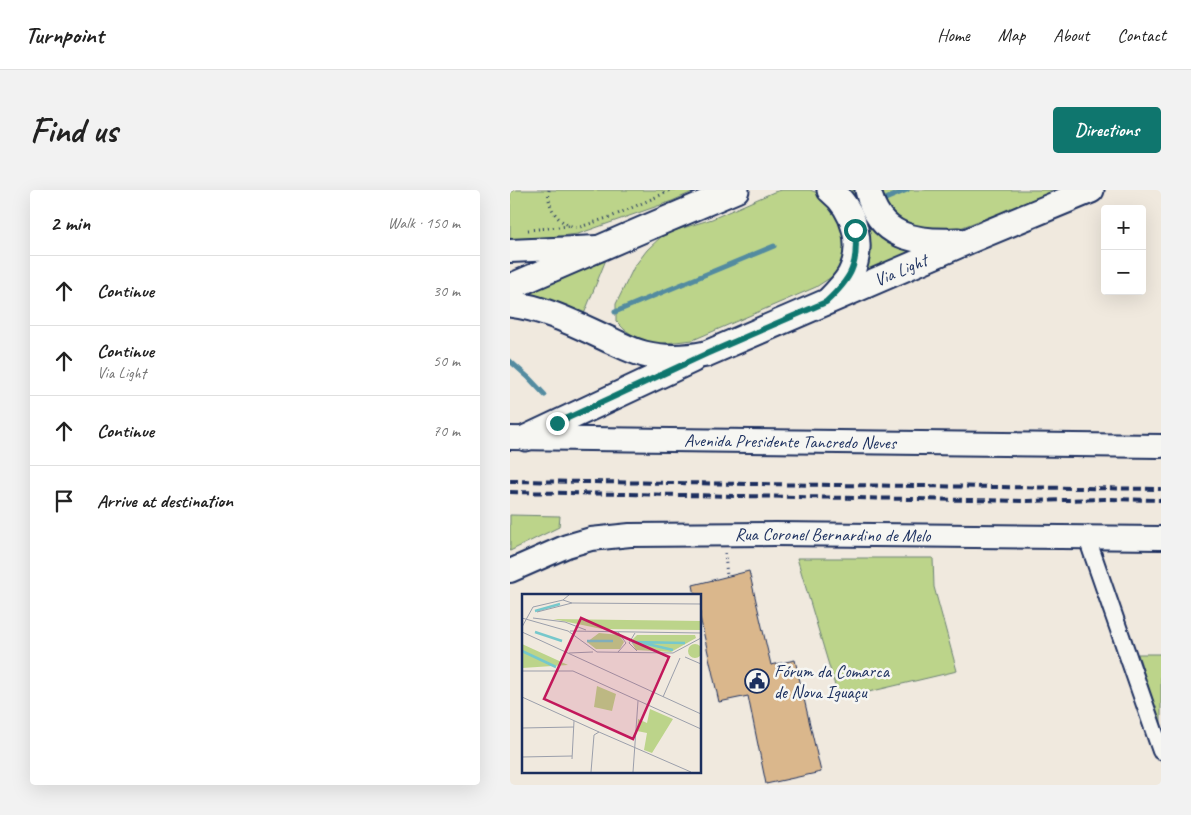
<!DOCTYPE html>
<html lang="en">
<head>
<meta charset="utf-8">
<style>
  body { margin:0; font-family:Caveat,sans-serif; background:#f2f2f2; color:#222 }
  .controls { position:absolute; right:15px; top:15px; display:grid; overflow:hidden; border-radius:5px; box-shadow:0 5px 20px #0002 }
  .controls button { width:45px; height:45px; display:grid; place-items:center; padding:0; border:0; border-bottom:1px solid #e0e0e0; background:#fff; color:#222; font:25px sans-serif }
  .stop { position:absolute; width:15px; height:15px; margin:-11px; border:4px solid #0f766e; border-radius:50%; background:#fff }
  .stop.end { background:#0f766e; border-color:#fff; box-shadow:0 1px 5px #0008 }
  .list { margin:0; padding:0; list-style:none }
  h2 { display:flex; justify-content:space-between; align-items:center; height:65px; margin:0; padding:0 20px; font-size:21px }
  h2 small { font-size:16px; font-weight:400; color:#767676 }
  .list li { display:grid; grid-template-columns:32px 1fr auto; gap:15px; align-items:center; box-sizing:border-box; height:70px; padding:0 20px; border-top:1px solid #e0e0e0 }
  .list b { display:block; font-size:19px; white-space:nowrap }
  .list p { margin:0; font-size:16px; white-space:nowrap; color:#767676 }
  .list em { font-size:16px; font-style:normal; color:#767676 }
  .icon { flex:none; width:28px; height:28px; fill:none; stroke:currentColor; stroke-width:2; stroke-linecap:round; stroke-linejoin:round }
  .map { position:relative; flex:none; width:651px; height:595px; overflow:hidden; border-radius:5px }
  header { display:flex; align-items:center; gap:30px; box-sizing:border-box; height:70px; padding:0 25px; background:#fff; border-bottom:1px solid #e0e0e0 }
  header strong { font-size:24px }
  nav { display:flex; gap:28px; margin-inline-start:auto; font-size:18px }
  .intro { display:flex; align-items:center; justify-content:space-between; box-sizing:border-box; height:120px; padding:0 30px }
  h1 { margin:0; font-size:35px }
  .button { padding:12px 22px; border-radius:5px; background:#0f766e; color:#fff; font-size:18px; font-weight:700 }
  main { display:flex; gap:30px; padding:0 30px }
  aside { flex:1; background:#fff; border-radius:5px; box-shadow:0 5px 20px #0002 }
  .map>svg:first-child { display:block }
</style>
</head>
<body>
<header>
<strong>Turnpoint</strong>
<nav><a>Home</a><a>Map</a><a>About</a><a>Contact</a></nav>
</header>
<div class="intro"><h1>Find us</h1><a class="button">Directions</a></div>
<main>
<aside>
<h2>2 min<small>Walk · 150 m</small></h2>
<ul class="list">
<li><svg class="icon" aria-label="ahead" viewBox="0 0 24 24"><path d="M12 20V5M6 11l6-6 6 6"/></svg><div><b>Continue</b></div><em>30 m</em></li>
<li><svg class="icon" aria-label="ahead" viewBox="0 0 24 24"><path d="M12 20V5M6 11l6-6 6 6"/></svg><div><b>Continue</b><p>Via Light</p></div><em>50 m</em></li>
<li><svg class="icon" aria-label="ahead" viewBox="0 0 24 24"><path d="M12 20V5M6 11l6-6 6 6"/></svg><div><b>Continue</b></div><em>70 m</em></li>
<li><svg class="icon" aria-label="arrive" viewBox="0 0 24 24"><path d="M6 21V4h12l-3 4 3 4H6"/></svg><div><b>Arrive at destination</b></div></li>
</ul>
</aside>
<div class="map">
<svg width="651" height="595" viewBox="0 0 651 595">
  <rect width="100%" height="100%" fill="#f0e9de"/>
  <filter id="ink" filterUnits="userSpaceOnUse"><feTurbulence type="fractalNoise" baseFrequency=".02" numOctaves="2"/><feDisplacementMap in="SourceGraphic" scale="10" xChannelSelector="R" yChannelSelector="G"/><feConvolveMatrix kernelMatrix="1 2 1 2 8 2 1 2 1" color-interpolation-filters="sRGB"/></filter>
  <g filter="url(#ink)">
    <g fill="#bcd48a" stroke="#6c8274">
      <polygon points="6,0 187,0 162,11 68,44 0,51 0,2"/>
      <polygon points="272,0 300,0 323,9 334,29 336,69 326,84 306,97 183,150 147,154 129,149 115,140 106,131 106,114 124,77 137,60 154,44 202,29 264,2"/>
      <polygon points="336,0 350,0 377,50 395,59 412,63 346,91 359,57 356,32 345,8"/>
      <polygon points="372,0 561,0 516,20 484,25 450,38 427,46 388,31 376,15"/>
      <polygon points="97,67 72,129 8,103"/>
      <polygon points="0,325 50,326 49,337 0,361"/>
      <polygon points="287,368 423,368 424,397 447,481 329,509"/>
      <polygon points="628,464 651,464 651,537"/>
    </g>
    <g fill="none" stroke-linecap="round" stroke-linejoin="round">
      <g stroke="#528ba0" stroke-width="5">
        <polyline points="373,10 397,0"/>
        <polyline points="105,122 264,56"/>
        <polyline points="0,171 19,188 35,205"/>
      </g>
    </g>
    <polygon fill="#dab78c" stroke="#1b2f5e" points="239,381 261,475 285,470 311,582 256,594 238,506 209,512 190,427 190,405 185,405 183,395"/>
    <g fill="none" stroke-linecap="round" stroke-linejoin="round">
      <g stroke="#1b2f5e" stroke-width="20">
        <polyline id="minor" points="577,348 651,561"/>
      </g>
      <g stroke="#1b2f5e" stroke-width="26">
        <g id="secondary">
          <polyline points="0,61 88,57"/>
          <path id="s1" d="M0 248 651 256"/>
          <path id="s2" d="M0 381 57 356 81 349 120 345 265 344 651 348"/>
        </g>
      </g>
      <g stroke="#1b2f5e" stroke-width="29">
        <g id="primary">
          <path d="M358 0C368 48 406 53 448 51"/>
          <polyline points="0,97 134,39 226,0"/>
          <path d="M320 109C327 102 334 95 340 85 355 56 345 20 320 0"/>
          <path id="s3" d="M0 114C36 118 69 136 102 151 113 156 122 161 134 164 154 169 176 168 196 164L458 51 581 0"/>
          <polyline points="16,248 182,170"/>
        </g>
      </g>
      <g stroke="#1b2f5e" stroke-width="3" stroke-dasharray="1 4" stroke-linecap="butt">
        <path d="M39 0C36 18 51 38 70 37L103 26 162 0"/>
        <polyline points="18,40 59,36"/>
        <polyline points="215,363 217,387"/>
      </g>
      <use href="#minor" stroke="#f6f6f2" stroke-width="16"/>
      <use href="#secondary" stroke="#f6f6f2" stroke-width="22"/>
      <use href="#primary" stroke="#f6f6f2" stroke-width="25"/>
      <g stroke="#1b2f5e" stroke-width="4" stroke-dasharray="8 4" stroke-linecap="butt">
        <polyline points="0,291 651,299"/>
        <polyline points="0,302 517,311 594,309 651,310"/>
      </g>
    </g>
  </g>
  <g fill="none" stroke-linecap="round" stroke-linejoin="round" filter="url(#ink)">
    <path stroke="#0f766e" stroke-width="6" d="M47 233 196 164 316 112C341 89 349 75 345 40"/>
  </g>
  <defs>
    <g id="civic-ring" transform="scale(1.25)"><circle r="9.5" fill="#f6f6f2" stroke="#1b2f5e" stroke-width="1.5"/><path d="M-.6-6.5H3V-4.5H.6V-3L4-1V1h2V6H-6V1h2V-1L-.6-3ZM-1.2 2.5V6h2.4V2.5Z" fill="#1b2f5e"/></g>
  </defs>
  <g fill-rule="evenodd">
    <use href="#civic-ring" x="247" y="491"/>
  </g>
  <g text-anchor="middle" stroke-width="5" stroke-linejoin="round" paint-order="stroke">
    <g font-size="18" fill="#1b2f5e" stroke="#f6f6f2">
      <text dy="6" stroke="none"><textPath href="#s3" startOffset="418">Via Light</textPath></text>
      <text dy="6" stroke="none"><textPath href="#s1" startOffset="280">Avenida Presidente Tancredo Neves</textPath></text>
      <text dy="6" stroke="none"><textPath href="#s2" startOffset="329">Rua Coronel Bernardino de Melo</textPath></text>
    </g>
    <g font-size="18" fill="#1b2f5e" stroke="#f6f6f2" text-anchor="start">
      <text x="264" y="487">Fórum da Comarca<tspan x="264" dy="21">de Nova Iguaçu</tspan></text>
    </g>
  </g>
  <g transform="translate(12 404)">
    <rect width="179" height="179" fill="#f0e9de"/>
    <path d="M31 25 179 27V36L80 35ZM77 39 97 41 102 48 98 55H74L65 48ZM115 41H173L174 44 149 58 114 56 109 47ZM0 50 46 71 0 74ZM166 57a7 7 0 1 1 14 0a7 7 0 1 1-14 0ZM75 92 94 100 90 117 72 113ZM128 115 151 125 130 159 122 156 125 139 115 137 116 125 125 129Z" fill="#bcd48a"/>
    <path fill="none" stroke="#76c8cc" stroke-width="2.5" d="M13 17 38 10M13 38 40 47M65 47H91M110 48 163 49M121 49 151 56M0 57 34 73"/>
    <path fill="none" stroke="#9b9fab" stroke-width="1" d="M41 6 50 9 179 10M15 18 50 9M0 24 46 37 75 58 151 59 179 44M11 24 43 28 64 36M0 33 11 13 41 6 48 0M48 37 179 39M0 38 179 120M113 39 107 49 115 57M96 58 104 49 96 38M47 59 71 58M163 63 179 70M0 77H51L179 135M0 103 77 138M141 103 158 64M0 134 52 133M0 163 50 162M50 165 52 127M69 178 72 141 77 138 169 178M111 178 116 107"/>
    <path fill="#c2185b" fill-opacity="0.15" stroke="#c2185b" stroke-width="2.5" d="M59 24 147 63 111 145 22 105Z"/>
    <rect width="179" height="179" fill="none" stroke="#1b2f5e" stroke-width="2.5"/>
  </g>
</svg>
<div class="controls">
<button>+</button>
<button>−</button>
</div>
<div class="stop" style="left:345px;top:40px"></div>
<div class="stop end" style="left:47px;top:233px"></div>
</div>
</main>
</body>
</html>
